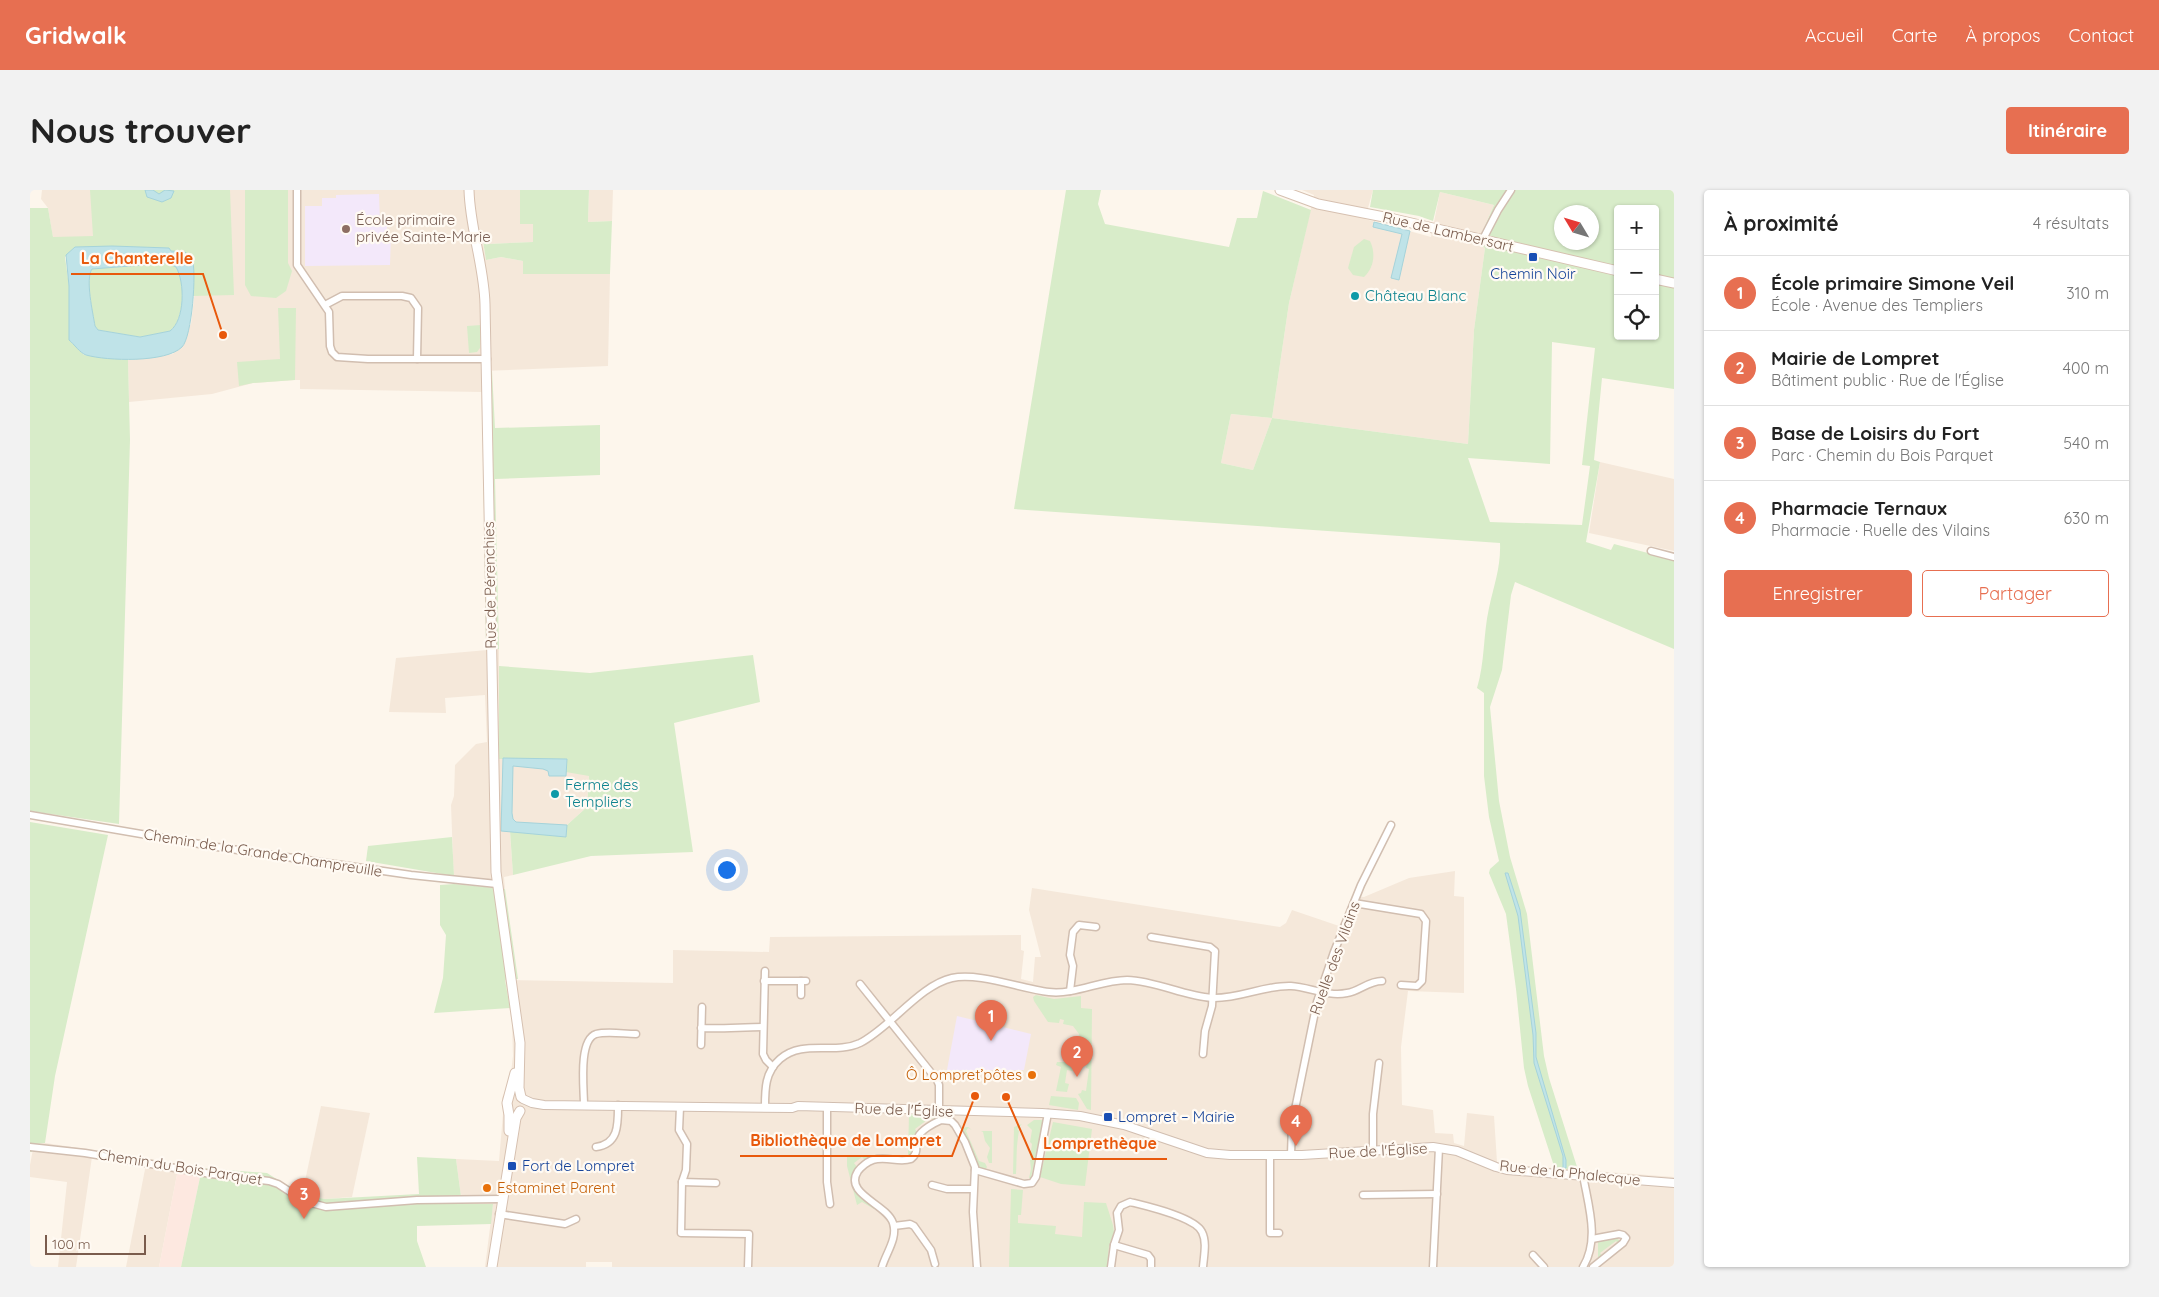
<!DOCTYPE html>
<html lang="fr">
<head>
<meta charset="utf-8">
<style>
  body { margin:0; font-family:Quicksand,sans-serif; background:#f2f2f2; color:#222 }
  .controls { position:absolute; right:15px; top:15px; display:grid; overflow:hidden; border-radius:5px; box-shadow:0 1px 4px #0004 }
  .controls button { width:45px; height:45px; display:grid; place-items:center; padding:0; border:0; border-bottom:1px solid #e0e0e0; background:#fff; color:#222; font:25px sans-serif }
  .compass { position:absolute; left:1524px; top:15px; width:45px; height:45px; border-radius:50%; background:#fff; box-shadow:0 1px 4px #0004; rotate:308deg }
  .scale { position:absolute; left:15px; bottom:12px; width:101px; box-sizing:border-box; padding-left:5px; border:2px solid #7a5c4d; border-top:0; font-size:14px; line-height:18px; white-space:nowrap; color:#7a5c4d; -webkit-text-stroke:4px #fffaf3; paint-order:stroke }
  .you { position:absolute; left:696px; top:679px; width:18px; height:18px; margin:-12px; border:4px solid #fff; border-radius:50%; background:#1a73e8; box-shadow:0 0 0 8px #1a73e833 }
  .badge { display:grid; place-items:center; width:32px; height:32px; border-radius:50%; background:#e76f51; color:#fff; font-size:16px; font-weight:700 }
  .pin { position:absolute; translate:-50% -41px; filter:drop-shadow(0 1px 2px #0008) }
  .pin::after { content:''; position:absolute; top:26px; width:18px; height:15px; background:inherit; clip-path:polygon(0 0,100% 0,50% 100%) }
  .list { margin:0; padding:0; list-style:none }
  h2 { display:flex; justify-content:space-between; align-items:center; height:65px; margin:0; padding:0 20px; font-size:21px }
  h2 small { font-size:16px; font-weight:400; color:#767676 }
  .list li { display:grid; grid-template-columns:32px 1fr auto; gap:15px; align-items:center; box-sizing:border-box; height:75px; padding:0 20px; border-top:1px solid #e0e0e0 }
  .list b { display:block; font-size:19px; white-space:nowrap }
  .list p { margin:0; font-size:16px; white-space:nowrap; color:#767676 }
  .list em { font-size:16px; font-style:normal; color:#767676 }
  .actions { display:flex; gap:10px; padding:15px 20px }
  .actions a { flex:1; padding:11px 0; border:1px solid #e76f51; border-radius:5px; text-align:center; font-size:18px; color:#e76f51 }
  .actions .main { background:#e76f51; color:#fff }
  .icon { flex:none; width:28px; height:28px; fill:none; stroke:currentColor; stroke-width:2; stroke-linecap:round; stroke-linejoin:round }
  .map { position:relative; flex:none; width:1644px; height:1077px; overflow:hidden; border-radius:5px }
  header { display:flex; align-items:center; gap:30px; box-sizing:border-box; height:70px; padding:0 25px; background:#e76f51; color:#fff }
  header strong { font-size:24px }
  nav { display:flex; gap:28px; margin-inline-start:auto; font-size:18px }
  .intro { display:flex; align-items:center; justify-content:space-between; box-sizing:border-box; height:120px; padding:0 30px }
  h1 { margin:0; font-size:35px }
  .button { padding:12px 22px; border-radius:5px; background:#e76f51; color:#fff; font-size:18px; font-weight:700 }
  main { display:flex; gap:30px; padding:0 30px }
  aside { flex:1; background:#fff; border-radius:5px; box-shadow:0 1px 4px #0004 }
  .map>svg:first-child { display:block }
</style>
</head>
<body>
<header>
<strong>Gridwalk</strong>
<nav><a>Accueil</a><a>Carte</a><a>À propos</a><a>Contact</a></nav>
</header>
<div class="intro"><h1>Nous trouver</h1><a class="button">Itinéraire</a></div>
<main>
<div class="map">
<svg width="1644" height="1077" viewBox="0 0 1644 1077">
  <rect width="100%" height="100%" fill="#fdf6ec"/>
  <g fill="#f5e8da">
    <polygon points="12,0 490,0 490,34 503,34 503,52 458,54 453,52 456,70 471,67 493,71 494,84 580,84 578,176 452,181 452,202 270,199 270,190 264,190 223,193 182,204 99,212 98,170 143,164 161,134 165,100 25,60 18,18 11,9"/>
    <polygon points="559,0 583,0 582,31 558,32"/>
    <polygon points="1272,0 1343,0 1335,29 1401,47 1410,2 1464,15 1447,54 1455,58 1444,140 1438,254 1242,228 1223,280 1191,273 1201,224 1242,228 1259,113 1284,5"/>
    <polygon points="1570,272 1644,289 1644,361 1559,343"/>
    <polygon points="469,459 469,568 559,585 557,617 537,635 536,647 480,642 483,685 474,687 475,699 424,694 421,615 424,606 425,575 446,554 457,552 455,505 415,508 416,523 359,522 366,468"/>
    <polygon points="1425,681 1424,706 1434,707 1434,803 1378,801 1371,857 1372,915 1403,920 1405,943 1423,944 1424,953 1434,956 1437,923 1464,926 1467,972 1471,974 1644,987 1644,1075 1642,1077 582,1077 582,1072 556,1072 556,1077 455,1077 463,1014 432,1014 426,969 469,971 473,924 472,908 480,891 483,866 482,833 475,790 643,793 643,760 739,762 740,747 991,745 991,760 994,761 991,789 1003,792 1005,767 1011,767 999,720 1002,698 1250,737 1256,733 1262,720 1309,736 1322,706 1334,707 1379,688"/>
    <polygon points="291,916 340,923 322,1007 295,1009 272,1005"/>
    <polygon points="15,953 63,960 46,1077 28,1077 37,992 0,987 0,975 4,954"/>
    <polygon points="117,969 149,974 129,1077 96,1077"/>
  </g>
  <polygon fill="#fde8e0" points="149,974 172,978 151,1077 129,1077"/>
  <g fill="#f3e8fa">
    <polygon points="349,4 350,33 357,33 357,45 361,45 360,75 275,76 275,16 292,16 292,8 306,8 306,5"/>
    <polygon points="927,826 1001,844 994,880 917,880"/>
  </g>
  <g fill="#d8ecc9" fill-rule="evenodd">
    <polygon points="60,0 200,0 204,105 163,106 164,71 155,62 141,61 139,58 45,57 35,67 39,96 39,150 54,165 98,170 100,250 89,634 0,621 0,18 18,18 23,47 63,46"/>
    <polygon points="215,0 258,0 258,73 262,81 256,101 246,108 221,106 215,95"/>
    <polygon points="490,0 559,0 558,32 582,31 580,84 493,84 493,71 471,67 456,70 453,51 458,54 503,52 503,34 490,34"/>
    <path d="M1036 0H1071L1068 14 1075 34 1199 57 1207 28H1227L1233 1 1281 20 1259 113 1242 228 1438 254 1444 140 1455 58 1447 54 1464 15 1410 2 1403 31 1389 26 1340 17 1343 0H1644V199L1572 188 1564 270 1570 272 1556 352 1581 360 1584 354 1644 370V459L1485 392 1481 405 1472 480 1460 517 1469 611 1480 667 1497 724 1514 866 1519 888 1548 980 1522 978 1523 973 1498 896 1494 878 1486 799 1476 724 1459 683 1460 679 1469 671 1459 627 1454 586V503L1447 498C1455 472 1453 445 1459 418 1464 395 1471 377 1470 353L984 319ZM1588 19H1625V146H1588ZM1532 22H1562V52H1532ZM1522 152 1565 158 1552 275 1560 276 1552 335 1460 332 1438 268 1520 274ZM1201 224 1242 228 1223 280 1191 273Z"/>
    <path d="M1334 49 1340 51C1346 63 1344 78 1334 87L1323 85 1318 78 1324 57Z"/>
    <path d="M138 73 146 77C155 91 155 130 140 141L110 147 68 140 65 136C63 123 55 88 62 79Z"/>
    <polygon points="248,118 266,118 265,190 223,193 209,196 207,172 250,169"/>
    <polygon points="451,135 450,158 447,162 439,163 437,136"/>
    <polygon points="452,181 462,181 465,238 570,235 570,285 465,289 469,459 456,460"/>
    <polygon points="723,465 730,512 644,533 663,662 561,666 483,685 480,641 536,647 537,635 557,617 559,586 536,582 537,569 469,569 469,476 560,483"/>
    <polygon points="0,632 78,645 25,886 15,953 5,954 2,962 0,962"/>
    <polygon points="422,647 424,686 336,671 338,656"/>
    <polygon points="424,694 475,699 488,789 475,790 480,818 404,823 413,788 416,745 410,735 410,695"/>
    <polygon points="1006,805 1024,809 1051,806 1051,818 1062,819 1061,920 1057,919 1048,904 1051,903 1052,900 1056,901 1059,879 1056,878 1057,873 1050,872 1049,874 1047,874 1044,869 1049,844 1043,836 1033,834 1034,830 1030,829 1029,833 1018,832 1004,811 1003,807"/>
    <polygon points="1027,872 1038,872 1043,881 1037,880 1035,893 1039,894 1037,902 1026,901 1031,877 1026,875"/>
    <polygon points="1021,906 1046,908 1049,913 1048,920 1019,915"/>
    <path d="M879 924H904L906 927 904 930 901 927 885 939 887 942 883 948V956L878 957 879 960H883L880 966 843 967 835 970 832 967 824 973 827 977C816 994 831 1010 846 1017L844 1019 832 1012 827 1015 817 976V966H878Z"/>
    <polygon points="1004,930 1013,930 1001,988 999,988 1001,979 1000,970 1002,969 1000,967 1002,954 1000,952 1002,940 997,935"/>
    <polygon points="1023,932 1062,939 1055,996 1031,994 1010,987"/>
    <path d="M992 934 987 939 989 941C986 957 987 966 986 984H983L984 937Z"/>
    <polygon points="938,937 942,940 938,938 936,941 949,971 955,973 957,977 955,980 948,976 937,948 930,938"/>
    <polygon points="951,941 962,941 962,973 959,973 957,967 960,958 955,951 953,942"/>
    <polygon points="387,967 426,969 432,1014 463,1014 461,1034 387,1036 387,1051 396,1077 151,1077 172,978 237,983 272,1005 295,1009 389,1004"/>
    <polygon points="981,999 993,1000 991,1025 988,1025 988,1033 1026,1036 1025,1044 1052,1047 1054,1012 1076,1013 1083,1035 1084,1042 1079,1056 1077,1077 979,1077"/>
    <polygon points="1586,1048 1589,1050 1589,1054 1586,1051 1570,1063 1573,1067 1568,1067 1568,1051"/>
  </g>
  <g fill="#bfe3e8" stroke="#a5d3da" fill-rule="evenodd">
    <polygon points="115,0 123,0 129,4 135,0 144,1 141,8 132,12 117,7"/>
    <polygon points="1344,32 1380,41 1369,90 1361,88 1372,44 1343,37"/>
    <path d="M82 56 139 58 141 61 155 62 162 68C167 81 162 147 152 157 136 173 77 171 56 165 50 163 44 154 39 150V96L36 65 45 57ZM138 73 146 77C155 92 155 130 140 141L110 147 68 140 65 136C63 123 55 89 62 79Z"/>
    <polygon points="473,568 537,569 536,586 519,586 518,581 513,579 483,576 482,623 483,629 486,632 537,635 536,647 471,641"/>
    <polygon points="1475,683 1478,683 1490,720 1506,843 1506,867 1536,970 1536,978 1533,978 1533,966 1504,873 1503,845 1488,726"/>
  </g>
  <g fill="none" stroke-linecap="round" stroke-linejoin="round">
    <g stroke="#d1beb0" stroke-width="9">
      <g id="minor">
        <polyline points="267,0 267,75 299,122 300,156 302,162 307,167 338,169 457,169"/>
        <polyline points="1453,49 1468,20 1481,0"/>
        <polyline points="295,115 312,106 372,106 381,108 388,118 387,169"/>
        <polyline points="1621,361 1644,367"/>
        <polyline points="0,625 187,657 381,685 467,694"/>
        <polyline points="1324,713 1391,724 1396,731 1392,791 1387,796 1371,795"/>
        <polyline points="1121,747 1180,757 1185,761 1182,816 1175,841 1173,864"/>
        <polyline points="735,781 733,864 736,870 743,877"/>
        <polyline points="734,791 776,791"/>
        <polyline points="830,794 907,890 909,895 909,919"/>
        <polyline points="1040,801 1043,776 1040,765 1043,742 1049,735 1066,737"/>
        <polyline points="771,805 771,791"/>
        <path d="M671 838C692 839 712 837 733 837"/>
        <polyline points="671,855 672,817"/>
        <path d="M554 915C554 899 548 850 566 844 578 841 594 844 606 844"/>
        <polyline points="650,917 649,940 657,954 656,980 652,992 651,1043 719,1044 718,1077"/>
        <path d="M735 917C735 899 735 882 750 869 773 849 804 865 830 853 860 838 890 795 922 788 949 782 991 799 1019 802 1045 805 1071 790 1097 790 1127 791 1153 806 1182 808 1210 809 1234 795 1261 796 1279 797 1298 807 1317 803 1330 801 1338 791 1352 791"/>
        <polyline points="797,918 797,992 800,1014"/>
        <polyline points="0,957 55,963 181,984 239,991 248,994 274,1011 296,1017 387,1010 472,1009"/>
        <path d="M566 957C589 954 588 934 588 915"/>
        <polyline points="1343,960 1343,924 1349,873"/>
        <polyline points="1240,965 1240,1043 1249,1043"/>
        <polyline points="1261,965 1262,934 1287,812 1304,762 1331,695 1361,635"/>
        <polyline points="945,980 994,994 1002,993 1006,987 1018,923"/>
        <path d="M1553 985C1558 1015 1570 1049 1553 1077"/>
        <polyline points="652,992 686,993"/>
        <polyline points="902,995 917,999 943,999"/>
        <polyline points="1333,1005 1407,1004"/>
        <polyline points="469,1024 535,1034 546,1029"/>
        <polyline points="864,1036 880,1034 884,1036 901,1060 905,1074"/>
        <polyline points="1562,1049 1589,1044 1593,1045 1596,1048 1593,1053 1563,1077"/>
        <polyline points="1084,1055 1118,1065 1121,1069 1121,1077"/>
        <polyline points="1503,1065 1514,1077"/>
        <path d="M852 1077C856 1063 868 1048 863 1033 857 1014 813 1004 828 981 831 977 838 971 843 970 856 966 869 973 881 969 890 962 884 955 888 947 891 940 904 933 911 930L921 931 925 935 935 952 945 977 943 1022 947 1077"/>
        <path d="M1081 1077 1084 1055 1089 1040 1087 1023 1091 1016 1100 1012C1116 1016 1165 1027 1172 1042 1177 1052 1174 1065 1173 1077"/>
        <polyline points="1403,1077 1409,958"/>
      </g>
    </g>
    <g stroke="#d1beb0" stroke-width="10">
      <polyline id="tertiary" points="493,909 502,913 514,915 762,918 768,916 1012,923 1050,926 1094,935 1177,963 1200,965 1272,965 1403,957 1427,961 1466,977 1477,980 1644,993"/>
    </g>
    <g stroke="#d6c0b0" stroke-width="11">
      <g id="secondary">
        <path d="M439 0C440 39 454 75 455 114L466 682 490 853 489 898 491 907"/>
        <polyline points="1250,0 1288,14 1364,29 1588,81"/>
        <polyline points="1625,89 1644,93"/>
        <polyline points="479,941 479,925 477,913 485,883"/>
        <polyline points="462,1077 486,928 490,921"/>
      </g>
    </g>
    <use href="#minor" stroke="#fff" stroke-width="6"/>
    <use href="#tertiary" stroke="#fff" stroke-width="8"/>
    <use href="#secondary" stroke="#fff" stroke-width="9"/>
  </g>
  <circle fill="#8d6e63" stroke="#fffaf3" stroke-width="2" cx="316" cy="39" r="5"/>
  <g fill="#1a4fb4" stroke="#fffaf3" stroke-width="2">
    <rect x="1498" y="62" width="10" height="10" rx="2.5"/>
    <rect x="1073" y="922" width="10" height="10" rx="2.5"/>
    <rect x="477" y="971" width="10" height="10" rx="2.5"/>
  </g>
  <g fill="#0f9aa8" stroke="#fffaf3" stroke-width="2">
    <circle cx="1325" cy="106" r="5"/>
    <circle cx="525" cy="604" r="5"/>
  </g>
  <g fill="#e8710a" stroke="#fffaf3" stroke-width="2">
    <circle cx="1002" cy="885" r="5"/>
    <circle cx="457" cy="998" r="5"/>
  </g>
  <g text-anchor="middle" stroke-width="4.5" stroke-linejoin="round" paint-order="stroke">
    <g font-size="15" fill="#785e54" stroke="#fffaf3" text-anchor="start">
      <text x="326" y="35">École primaire<tspan x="326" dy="17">privée Sainte-Marie</tspan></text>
    </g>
    <g font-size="15" fill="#7a5c4d" stroke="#fffaf3">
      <text transform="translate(1418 42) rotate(13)" y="5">Rue de Lambersart</text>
      <text transform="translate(460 395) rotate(-91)" y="5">Rue de Pérenchies</text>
      <text transform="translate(233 663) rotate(9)" y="5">Chemin de la Grande Champreuille</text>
      <text transform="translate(1305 768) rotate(-70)" y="5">Ruelle des Vilains</text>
      <text transform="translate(874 920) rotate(2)" y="5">Rue de l'Église</text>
      <text transform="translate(1348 961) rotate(-3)" y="5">Rue de l'Église</text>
      <text transform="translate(150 977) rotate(9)" y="5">Chemin du Bois Parquet</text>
      <text transform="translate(1540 983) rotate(6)" y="5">Rue de la Phalecque</text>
    </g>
    <g font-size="15" fill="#164399" stroke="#fffaf3" text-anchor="start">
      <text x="1503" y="89" text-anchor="middle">Chemin Noir</text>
      <text x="1088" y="932">Lompret – Mairie</text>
      <text x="492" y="981">Fort de Lompret</text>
    </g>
    <g font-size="15" fill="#0d838f" stroke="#fffaf3" text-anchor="start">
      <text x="1335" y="111">Château Blanc</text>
      <text x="535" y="600">Ferme des<tspan x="535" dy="17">Templiers</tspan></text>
    </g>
    <g font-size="15" fill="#c56008" stroke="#fffaf3" text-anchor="end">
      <text x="992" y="890">Ô Lompret’pôtes</text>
      <text x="467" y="1003" text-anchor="start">Estaminet Parent</text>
    </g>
  </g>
  <path fill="none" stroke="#e8590c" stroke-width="2" d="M193 145L173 84H41M945 906L922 966H710M976 907L1003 969H1137"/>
  <g fill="#e8590c" stroke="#fffaf3" stroke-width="2">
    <circle cx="193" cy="145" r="5"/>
    <circle cx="945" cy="906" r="5"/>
    <circle cx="976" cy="907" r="5"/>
  </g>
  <g font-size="16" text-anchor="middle" font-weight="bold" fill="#e8590c" stroke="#fffaf3" stroke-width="4.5" stroke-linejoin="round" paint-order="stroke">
    <text x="107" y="74">La Chanterelle</text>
    <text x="816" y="956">Bibliothèque de Lompret</text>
    <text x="1070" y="959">Lomprethèque</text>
  </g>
</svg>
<div class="controls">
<button>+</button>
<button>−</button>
<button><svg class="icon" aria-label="locate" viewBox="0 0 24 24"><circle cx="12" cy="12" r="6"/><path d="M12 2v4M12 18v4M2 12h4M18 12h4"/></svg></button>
</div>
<svg class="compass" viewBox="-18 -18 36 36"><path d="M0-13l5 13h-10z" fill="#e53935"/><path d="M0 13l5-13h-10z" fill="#767676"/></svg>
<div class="scale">100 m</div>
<div class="you"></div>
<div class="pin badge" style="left:961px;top:851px">1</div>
<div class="pin badge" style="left:1047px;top:887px">2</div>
<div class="pin badge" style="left:274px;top:1029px">3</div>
<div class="pin badge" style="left:1266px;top:956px">4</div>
</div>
<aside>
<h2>À proximité<small>4 résultats</small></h2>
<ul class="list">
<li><span class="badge">1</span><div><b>École primaire Simone Veil</b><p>École · Avenue des Templiers</p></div><em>310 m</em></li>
<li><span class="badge">2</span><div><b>Mairie de Lompret</b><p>Bâtiment public · Rue de l'Église</p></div><em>400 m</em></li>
<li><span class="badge">3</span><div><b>Base de Loisirs du Fort</b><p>Parc · Chemin du Bois Parquet</p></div><em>540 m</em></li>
<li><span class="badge">4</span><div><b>Pharmacie Ternaux</b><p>Pharmacie · Ruelle des Vilains</p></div><em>630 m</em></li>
</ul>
<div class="actions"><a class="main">Enregistrer</a><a>Partager</a></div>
</aside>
</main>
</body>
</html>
